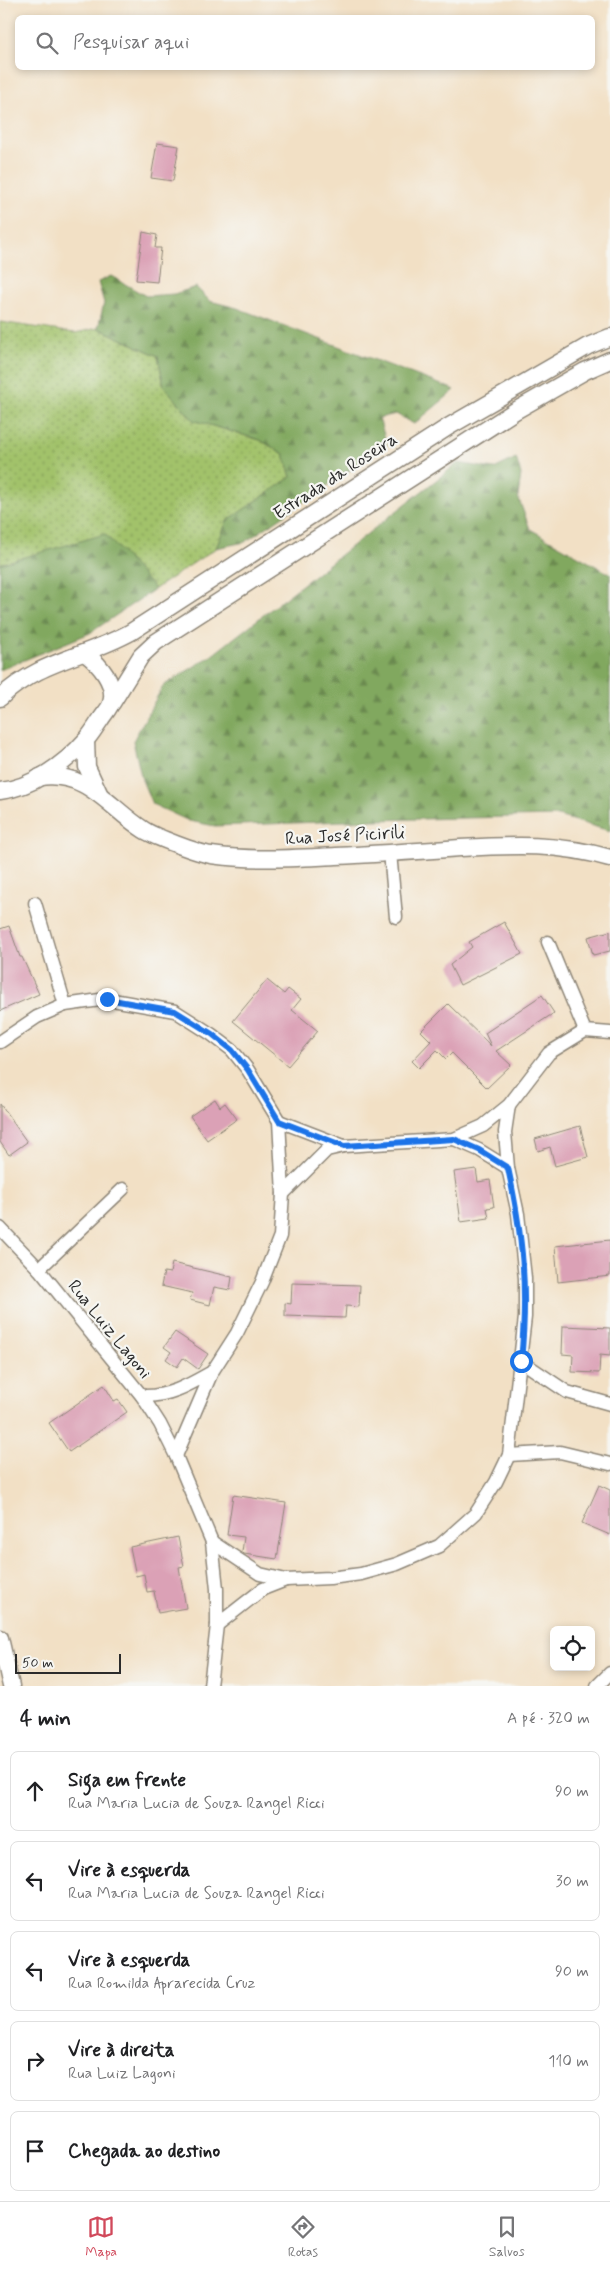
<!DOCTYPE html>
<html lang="pt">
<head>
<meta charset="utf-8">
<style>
  body { margin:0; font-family:Mynerve,sans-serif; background:#f6f6f6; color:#202124 }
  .controls { position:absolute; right:15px; bottom:15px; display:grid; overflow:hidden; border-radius:8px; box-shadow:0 2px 8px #0003 }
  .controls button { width:45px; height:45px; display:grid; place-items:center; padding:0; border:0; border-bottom:1px solid #e0e0e0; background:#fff; color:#202124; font:25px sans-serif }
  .scale { position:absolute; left:15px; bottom:12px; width:106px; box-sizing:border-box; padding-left:5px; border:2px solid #2b2b2b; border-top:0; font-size:14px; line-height:18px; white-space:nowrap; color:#2b2b2b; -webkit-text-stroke:4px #f6f6f2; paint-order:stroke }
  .stop { position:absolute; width:15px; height:15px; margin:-11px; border:4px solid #1a73e8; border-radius:50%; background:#fff }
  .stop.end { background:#1a73e8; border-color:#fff; box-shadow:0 1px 5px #0008 }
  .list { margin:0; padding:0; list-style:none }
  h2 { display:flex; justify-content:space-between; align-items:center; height:65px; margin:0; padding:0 20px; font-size:21px }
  h2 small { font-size:16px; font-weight:400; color:#757577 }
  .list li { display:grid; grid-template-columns:32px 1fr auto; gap:15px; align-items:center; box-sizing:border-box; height:80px; margin:0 10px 10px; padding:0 10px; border:1px solid #e0e0e0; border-radius:8px }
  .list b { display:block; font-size:19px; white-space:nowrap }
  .list p { margin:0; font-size:16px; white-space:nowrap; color:#757577 }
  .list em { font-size:16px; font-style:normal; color:#757577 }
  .icon { flex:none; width:28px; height:28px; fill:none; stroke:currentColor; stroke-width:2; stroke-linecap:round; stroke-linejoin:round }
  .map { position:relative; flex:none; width:610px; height:1686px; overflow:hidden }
  .search { position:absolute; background:#fff; box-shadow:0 2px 8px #0003; left:15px; right:15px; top:15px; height:55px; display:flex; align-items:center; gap:12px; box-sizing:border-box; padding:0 18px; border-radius:8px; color:#757577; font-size:19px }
  .sheet { height:515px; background:#fff }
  nav { display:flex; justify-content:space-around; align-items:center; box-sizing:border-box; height:70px; border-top:1px solid #e0e0e0; background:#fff; font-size:14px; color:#757577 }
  nav a { display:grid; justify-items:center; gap:2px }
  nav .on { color:#d1495b }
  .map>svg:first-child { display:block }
</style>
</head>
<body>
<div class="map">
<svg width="610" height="1686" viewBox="0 0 610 1686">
  <defs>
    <pattern id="grass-dots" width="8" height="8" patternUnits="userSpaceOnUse" patternTransform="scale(1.25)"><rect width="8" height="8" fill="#a2c26b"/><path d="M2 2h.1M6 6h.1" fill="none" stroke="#849e58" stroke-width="1.8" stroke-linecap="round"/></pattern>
    <pattern id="forest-firs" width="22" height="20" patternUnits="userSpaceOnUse" patternTransform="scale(1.25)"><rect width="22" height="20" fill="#81a85f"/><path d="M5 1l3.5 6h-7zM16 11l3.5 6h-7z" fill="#6a894f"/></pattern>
  </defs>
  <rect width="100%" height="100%" fill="#f6f6f2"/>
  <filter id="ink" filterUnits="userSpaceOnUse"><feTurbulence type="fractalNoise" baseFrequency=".02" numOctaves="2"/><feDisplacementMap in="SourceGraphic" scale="10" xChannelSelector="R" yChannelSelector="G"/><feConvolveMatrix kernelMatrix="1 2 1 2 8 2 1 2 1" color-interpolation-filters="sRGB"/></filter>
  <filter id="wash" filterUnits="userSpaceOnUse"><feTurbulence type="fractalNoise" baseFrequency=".0096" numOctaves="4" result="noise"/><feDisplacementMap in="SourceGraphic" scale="20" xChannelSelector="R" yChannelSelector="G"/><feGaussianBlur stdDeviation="1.12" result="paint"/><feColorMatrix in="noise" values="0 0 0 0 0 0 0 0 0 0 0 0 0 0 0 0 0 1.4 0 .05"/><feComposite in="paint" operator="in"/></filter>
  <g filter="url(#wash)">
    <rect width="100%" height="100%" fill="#f2e0c5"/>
    <polygon fill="url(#grass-dots)" stroke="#66764b" points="0,322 75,333 98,328 158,356 164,386 193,420 260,440 284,454 291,477 227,521 216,548 155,589 105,535 0,564"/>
    <g fill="url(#forest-firs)" stroke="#566a45">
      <polygon points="111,276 146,296 174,294 196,287 210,301 237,308 455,390 414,424 396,414 379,418 387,445 245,542 216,548 227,521 291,477 284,454 260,440 193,420 164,386 158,356 98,328 104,303 98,282"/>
      <polygon points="516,458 521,474 518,497 530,529 610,574 610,831 558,816 372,820 215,826 189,821 152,804 142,780 133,741 163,686 211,656 458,463 494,469"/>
      <polygon points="105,534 155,589 90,633 0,670 0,564"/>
    </g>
    <g id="blocks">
      <g fill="#dba1b6">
        <polygon points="157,143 179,146 173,181 151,178"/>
        <polygon points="143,232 157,235 155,248 161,248 157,282 136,280"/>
        <polygon points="504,922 522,954 460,985 450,965 472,947 469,942"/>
        <polygon points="9,926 20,957 22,957 39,994 0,1011 0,929"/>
        <polygon points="610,931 610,951 593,955 588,937"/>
        <polygon points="267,980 284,994 288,989 301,999 292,1010 318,1031 288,1066 233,1021"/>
        <polygon points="542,995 554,1013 496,1051 511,1065 487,1088 452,1053 446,1059 437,1050 419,1068 412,1061 431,1041 421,1031 448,1004 491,1046 485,1033"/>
        <polygon points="215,1099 220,1107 225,1103 237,1119 207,1140 190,1116"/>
        <polygon points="0,1104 27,1142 9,1155 0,1142"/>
        <polygon points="580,1126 588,1157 555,1166 550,1147 538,1151 535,1139"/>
        <polygon points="476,1169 478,1182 490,1180 494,1207 487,1208 489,1218 461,1222 454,1172"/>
        <polygon points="610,1240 610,1276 558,1282 555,1246"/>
        <polygon points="172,1263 232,1277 230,1290 214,1287 210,1305 190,1300 192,1293 161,1286 164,1272 170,1273"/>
        <polygon points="292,1283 360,1285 359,1307 346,1306 345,1318 285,1316 285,1303 291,1304"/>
        <polygon points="563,1326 610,1328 610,1356 600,1355 599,1373 572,1372 573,1355 562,1354"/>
        <polygon points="175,1332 208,1354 198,1369 183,1358 177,1367 166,1359 171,1352 164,1347"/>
        <polygon points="104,1385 114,1401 118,1399 127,1412 69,1452 49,1423"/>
        <polygon points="599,1485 610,1490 610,1535 582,1523"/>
        <polygon points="233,1495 286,1503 277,1559 244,1554 242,1552 244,1537 227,1535"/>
        <polygon points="178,1537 184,1566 179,1567 186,1608 158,1613 154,1591 147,1592 144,1574 136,1576 130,1547"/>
      </g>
    </g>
  </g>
  <g filter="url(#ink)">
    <use href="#blocks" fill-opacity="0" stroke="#8e8678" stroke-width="1"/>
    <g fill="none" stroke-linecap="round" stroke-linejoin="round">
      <g stroke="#8e8678" stroke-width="15">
        <g id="minor">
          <polyline points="390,853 396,917"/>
          <polyline points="35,903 65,1005"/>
          <polyline points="548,942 585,1031"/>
          <polyline points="0,1042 37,1017 65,1005 107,999 175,1011 211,1034 232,1050 248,1070 279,1121 283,1194 280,1236 262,1282 237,1333 212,1372 176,1456"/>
          <polyline points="279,1121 344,1146 454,1139 483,1126 509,1105 549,1053 585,1031 610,1033"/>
          <polyline points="454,1139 479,1150 508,1168"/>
          <polyline points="283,1194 327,1150 344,1146"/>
          <polyline points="0,1228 39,1269 142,1396 160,1424 176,1456 212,1542 217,1589 217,1625 210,1686"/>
          <polyline points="39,1269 123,1189"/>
          <polyline points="521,1361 567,1392 610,1404"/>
          <path d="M142 1396C169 1397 189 1385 212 1372"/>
          <polyline points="509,1455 560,1452 610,1464"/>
          <polyline points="212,1542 260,1574 286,1580 330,1578 361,1574 397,1564 439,1546 476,1513 496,1482 509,1455 525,1317 525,1278 518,1214 508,1168 505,1132 509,1105"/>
          <polyline points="217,1625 263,1589 286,1580"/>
          <polyline points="597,1686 610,1673"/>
        </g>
      </g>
      <g stroke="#8e8678" stroke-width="19">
        <g id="tertiary">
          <path d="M0 698C38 661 86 657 131 632L448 427 588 346 610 337"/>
          <polyline points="112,703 141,656 156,642 515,411 585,371 610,360"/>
          <polyline points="86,741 87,767 99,793"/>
          <path d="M40 777C88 771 108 807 144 830 155 837 198 853 211 855 253 861 293 858 336 856 377 854 419 851 460 848 514 845 558 843 610 858"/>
          <path d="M0 791C31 788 65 764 85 741 91 735 96 726 101 719 104 714 110 708 111 703 117 684 99 664 86 654"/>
          <polyline points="0,1638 11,1686"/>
        </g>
      </g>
      <use href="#minor" stroke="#fff" stroke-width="12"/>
      <use href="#tertiary" stroke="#fff" stroke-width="16"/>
    </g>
  </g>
  <g fill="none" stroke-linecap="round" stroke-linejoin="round" filter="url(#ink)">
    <path stroke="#1a73e8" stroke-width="6" d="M107 999 175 1011 212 1034 232 1050 248 1070 279 1121 344 1146 454 1139 479 1150 508 1168C523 1237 528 1290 521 1361"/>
  </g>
  <g text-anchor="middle" stroke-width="4.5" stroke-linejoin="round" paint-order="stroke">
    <g font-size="18" fill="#2b2b2b" stroke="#f6f6f2">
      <text transform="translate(335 476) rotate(-33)" y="6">Estrada da Roseira</text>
      <text transform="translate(345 835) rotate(-3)" y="6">Rua José Picirili</text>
      <text transform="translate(110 1329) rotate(51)" y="6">Rua Luiz Lagoni</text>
    </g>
  </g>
</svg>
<div class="controls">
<button><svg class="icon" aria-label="locate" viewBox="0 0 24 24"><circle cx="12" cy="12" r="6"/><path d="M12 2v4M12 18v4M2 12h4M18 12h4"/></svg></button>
</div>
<div class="scale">50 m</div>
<div class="stop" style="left:521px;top:1361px"></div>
<div class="stop end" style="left:107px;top:999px"></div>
<div class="search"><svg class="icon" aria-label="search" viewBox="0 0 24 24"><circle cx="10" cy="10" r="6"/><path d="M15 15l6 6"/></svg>Pesquisar aqui</div>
</div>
<section class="sheet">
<h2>4 min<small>A pé · 320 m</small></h2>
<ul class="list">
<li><svg class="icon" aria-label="ahead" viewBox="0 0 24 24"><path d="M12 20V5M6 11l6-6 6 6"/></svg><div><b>Siga em frente</b><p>Rua Maria Lucia de Souza Rangel Ricci</p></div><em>90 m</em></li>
<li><svg class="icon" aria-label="left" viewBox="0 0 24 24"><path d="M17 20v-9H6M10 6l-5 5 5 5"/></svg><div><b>Vire à esquerda</b><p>Rua Maria Lucia de Souza Rangel Ricci</p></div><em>30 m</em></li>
<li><svg class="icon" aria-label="left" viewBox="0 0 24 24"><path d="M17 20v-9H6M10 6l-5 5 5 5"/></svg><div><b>Vire à esquerda</b><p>Rua Romilda Aprarecida Cruz</p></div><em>90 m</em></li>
<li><svg class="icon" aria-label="right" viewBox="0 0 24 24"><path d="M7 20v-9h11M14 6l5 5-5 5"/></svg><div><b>Vire à direita</b><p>Rua Luiz Lagoni</p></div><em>110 m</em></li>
<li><svg class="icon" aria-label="arrive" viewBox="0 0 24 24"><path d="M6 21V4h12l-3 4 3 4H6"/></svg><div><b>Chegada ao destino</b></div></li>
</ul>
</section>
<nav>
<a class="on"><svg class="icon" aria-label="map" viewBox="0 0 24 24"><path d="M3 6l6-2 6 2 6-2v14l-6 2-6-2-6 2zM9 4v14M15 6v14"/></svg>Mapa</a>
<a><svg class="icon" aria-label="directions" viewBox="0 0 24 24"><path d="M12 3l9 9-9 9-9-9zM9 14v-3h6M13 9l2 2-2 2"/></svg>Rotas</a>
<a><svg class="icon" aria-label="saved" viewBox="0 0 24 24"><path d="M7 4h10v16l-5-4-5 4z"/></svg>Salvos</a>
</nav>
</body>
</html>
